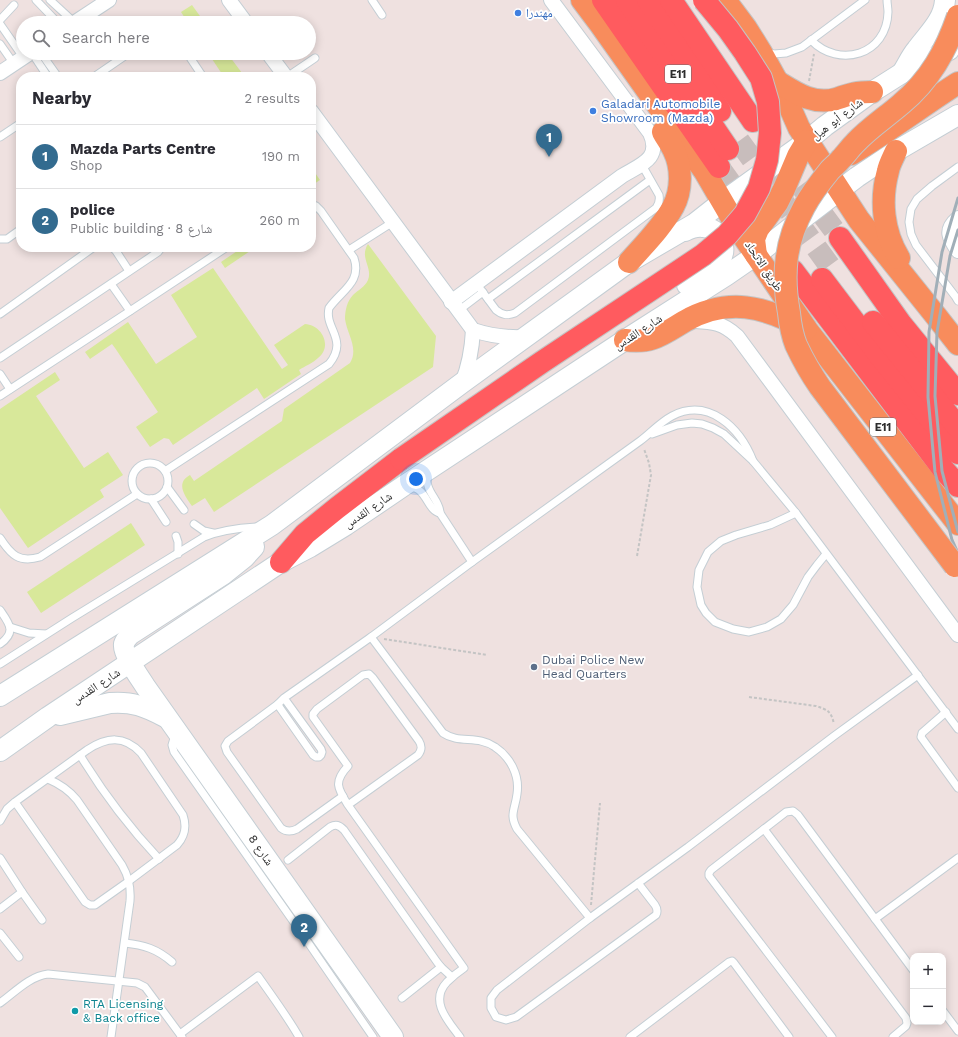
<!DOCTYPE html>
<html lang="en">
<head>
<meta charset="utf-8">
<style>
  body { margin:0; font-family:"Work Sans","Noto Naskh Arabic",sans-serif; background:#f2f2f3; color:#2b2b33 }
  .controls { position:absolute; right:12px; bottom:12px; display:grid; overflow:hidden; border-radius:8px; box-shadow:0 2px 10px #0003 }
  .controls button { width:36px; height:36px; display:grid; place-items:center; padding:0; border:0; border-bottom:1px solid #e1e1e2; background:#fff; color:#2b2b33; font:20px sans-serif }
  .you { position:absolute; left:416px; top:479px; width:14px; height:14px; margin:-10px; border:3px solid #fff; border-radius:50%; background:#1a73e8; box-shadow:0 0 0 6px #1a73e833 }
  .badge { display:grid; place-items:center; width:26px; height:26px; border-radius:50%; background:#336b8f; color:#fff; font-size:13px; font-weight:700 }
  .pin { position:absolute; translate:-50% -33px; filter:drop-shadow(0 1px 2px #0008) }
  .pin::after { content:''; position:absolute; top:21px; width:14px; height:12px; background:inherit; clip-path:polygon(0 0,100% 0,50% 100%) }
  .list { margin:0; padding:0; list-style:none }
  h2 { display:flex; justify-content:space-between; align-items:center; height:52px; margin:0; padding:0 16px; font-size:17px }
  h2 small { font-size:13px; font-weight:400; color:#7c7c81 }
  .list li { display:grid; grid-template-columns:26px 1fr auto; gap:12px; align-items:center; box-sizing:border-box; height:64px; padding:0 16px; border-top:1px solid #e1e1e2 }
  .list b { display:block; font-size:15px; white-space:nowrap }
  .list p { margin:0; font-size:13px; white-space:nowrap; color:#7c7c81 }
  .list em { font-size:13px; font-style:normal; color:#7c7c81 }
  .icon { flex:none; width:22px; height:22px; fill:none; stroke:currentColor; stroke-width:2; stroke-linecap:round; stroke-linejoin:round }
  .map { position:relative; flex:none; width:958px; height:1037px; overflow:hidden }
  .search { position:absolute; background:#fff; box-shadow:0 2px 10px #0003; left:16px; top:16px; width:300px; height:44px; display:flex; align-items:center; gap:10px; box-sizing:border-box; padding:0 14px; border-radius:22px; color:#7c7c81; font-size:15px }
  .panel { position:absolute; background:#fff; box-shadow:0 2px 10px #0003; left:16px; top:72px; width:300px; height:180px; border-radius:16px }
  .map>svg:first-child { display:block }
</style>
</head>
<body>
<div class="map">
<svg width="958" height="1037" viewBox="0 0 958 1037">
  <rect width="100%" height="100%" fill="#efe1e0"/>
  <g fill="#d8e89a">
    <polygon points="192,5 205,23 188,23 181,12"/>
    <polygon points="208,53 227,53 245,77 224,77"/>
    <polygon points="311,167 320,180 311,186"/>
    <path d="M368 244 436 336 433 367 214 512 205 498 192 506C185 496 175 483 190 475L194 481 282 421 284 409 350 363C359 348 347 334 345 319 345 311 347 301 353 295 358 290 365 287 368 280 373 267 359 258 368 244Z"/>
    <polygon points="243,247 256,247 225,268 221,262"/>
    <path d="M213 268 282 369 288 365 274 345 305 324C322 325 333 346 318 358 313 363 305 366 299 370L301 374 264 399 257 388 173 445 169 439 164 438 150 447 136 427 158 412 115 348 112 344 90 359 85 352 128 322 156 364 197 337 171 295Z"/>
    <polygon points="55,372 60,380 36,396 84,468 108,452 123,475 100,490 104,497 28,548 0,508 0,409"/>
    <polygon points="131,523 145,545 41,613 27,592"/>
  </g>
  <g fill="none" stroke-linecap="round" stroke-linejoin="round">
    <g stroke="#c8bdbc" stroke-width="22" stroke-dasharray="22 11" stroke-linecap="butt">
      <polyline points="739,141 834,272"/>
      <polyline points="781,159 840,238"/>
      <polyline points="719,167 748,208"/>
    </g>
    <g stroke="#c4ced4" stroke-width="9">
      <g id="lane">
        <polyline points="36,0 58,23"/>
        <polyline points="50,0 75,23"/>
        <polyline points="372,0 382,15"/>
        <polyline points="0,20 14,5"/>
        <polyline points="0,24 23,57"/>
        <path d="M811 40C839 69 887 55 888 12 888 8 887 4 887 0"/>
        <polyline points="0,44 14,64"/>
        <polyline points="766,52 774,54 786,53 802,47 865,0"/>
        <polyline points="32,53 48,77"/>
        <polyline points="41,53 58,77"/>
        <polyline points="187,53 203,77"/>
        <polyline points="94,77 129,53"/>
        <polyline points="287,77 315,58"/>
        <polyline points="0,137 21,123"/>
        <polyline points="958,167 932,186 917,199 911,209 909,222 911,234 916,245 955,296 958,301"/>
        <polyline points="0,239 7,239 21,229"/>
        <polyline points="112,247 116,251 129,271"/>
        <polyline points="349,250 393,222"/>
        <path d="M476 283 496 310C502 315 507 316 515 313L656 208C659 204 660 200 659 195L642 165"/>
        <polyline points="111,284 130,311"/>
        <polyline points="488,299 650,180"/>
        <polyline points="458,311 483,292"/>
        <polyline points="0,314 94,247"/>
        <polyline points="0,358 158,252 162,247"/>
        <polyline points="0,374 10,389"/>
        <polyline points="0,396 130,311 227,247"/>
        <polyline points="652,434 677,425 692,423 702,424 713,428 724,434 753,461 796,513 958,729"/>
        <circle cx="150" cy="481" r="18"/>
        <path d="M165 471 329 364C349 339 324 329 329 308 342 290 362 282 354 258L321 211 316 206 311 204"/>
        <path d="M427 473C427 477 426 482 428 486 431 496 440 503 440 513L472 562"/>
        <path d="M408 486C413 487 417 488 420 491 428 498 430 511 440 513"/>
        <polyline points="167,487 184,510"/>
        <polyline points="151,499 166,522"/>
        <polyline points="796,513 770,525 736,535 721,541 708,552 699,570 697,587 701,605 706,613 715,622 733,629 749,632 767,627 781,619 793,605 808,577 817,565 826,554"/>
        <polyline points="194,524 204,531 213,533"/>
        <polyline points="176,536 178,542 178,554"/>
        <path d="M0 538C11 555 19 563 40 557L137 494"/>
        <path d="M0 610C9 623 17 632 0 644"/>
        <polyline points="10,627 29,633 46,634"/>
        <path d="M371 637 443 733C459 744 478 735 495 747 510 757 520 775 517 794 515 810 509 814 517 829L590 918"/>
        <path d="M0 664 72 618 204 537C222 530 239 528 258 527"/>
        <path d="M284 698 321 749 322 752 321 755 319 757H316L313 755 280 708 278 704 284 698 371 637 472 562 640 441C651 433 659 423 672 416 709 397 740 428 753 461"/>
        <path d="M278 704 228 741 225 746 227 752 281 828C286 832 291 832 297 829L343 796"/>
        <polyline points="946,712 922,733 921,737 958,788"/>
        <polyline points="175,735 172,745 174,752 305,938 373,1037"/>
        <path d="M80 755C103 793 129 827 159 859"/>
        <path d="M48 779C60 784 69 790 77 800L122 865C129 877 131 887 130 901L111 1037"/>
        <path d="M348 805 418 755C422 750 422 746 419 741L373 678 369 674 363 675 317 709 313 714V717L348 766C333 782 338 789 348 805L464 968C458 972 452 977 447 982 429 1001 448 1021 460 1037"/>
        <path d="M0 821 7 809 15 802 87 750C107 737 124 735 141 753L183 815C187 827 185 836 177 845L129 881 95 905H90L85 902 15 802"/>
        <polyline points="764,829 906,1018 907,1023 906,1026 893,1037"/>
        <polyline points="0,858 22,892 42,920"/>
        <path d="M288 860 330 827C336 824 339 825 344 830L437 962 441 967 452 977"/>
        <path d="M638 883 655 905C657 908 658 911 656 915L516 1017 506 1020 496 1017 491 1008V998L497 990 590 918 688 847 834 736 918 675"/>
        <polyline points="0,909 22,892"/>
        <polyline points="875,919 958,858"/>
        <polyline points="0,933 19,957"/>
        <path d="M125 943C144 945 157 949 172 962"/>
        <polyline points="402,998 441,967"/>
        <path d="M0 1003C15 992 30 976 48 974L137 983 145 987 148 991 182 1037"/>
        <polyline points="943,1011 958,1031"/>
        <path d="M180 1034 258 976C272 996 287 1016 299 1037"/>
        <polyline points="630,1037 729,962 732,961 734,963 789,1037"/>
        <polyline points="832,1037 709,876 709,873 711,870 786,812 793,811 798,815 913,970"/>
      </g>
    </g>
    <g stroke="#c4ced4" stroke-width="16">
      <g id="street">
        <polyline points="229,0 246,23"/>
        <polyline points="74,23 109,0"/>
        <polyline points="268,53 286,77"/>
        <polyline points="0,73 30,53"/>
        <path d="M311 111 473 330C491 336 507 338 526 337"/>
        <path d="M958 218C944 230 949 238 958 251"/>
        <path d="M451 302 622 176C640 165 662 159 650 133L551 0"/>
        <path d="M693 321C712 322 722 322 737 336L958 635"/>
        <path d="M462 383C469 366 472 349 473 330"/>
      </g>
    </g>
    <g stroke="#c4ced4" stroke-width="22">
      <g id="secondary">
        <path d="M902 73C907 65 911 56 917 49 928 34 944 20 945 0"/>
        <path d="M685 231C691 228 696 226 703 227 719 228 729 246 720 261 717 266 694 280 687 285"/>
        <path d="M254 547 244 558 224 574 131 634C128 637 125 640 124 644 122 653 140 678 145 686L393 1037"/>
        <polyline points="0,696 272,525 462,383 629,262 694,224 722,202 807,141 825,126 872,92 902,73 949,50"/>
        <path d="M60 715 110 703C132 701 146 707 165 717"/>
        <polyline points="0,751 48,717 281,562 310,547 346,525 405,485 625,340 727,275 756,255 802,219 857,177 896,151 958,115"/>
      </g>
    </g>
    <g stroke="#c4c4c4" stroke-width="24">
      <g id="primary">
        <polyline points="582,0 600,24 705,172 737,227 807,330 958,524"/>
        <polyline points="725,0 746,28 761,52 784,94 799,128 859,220 936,316 958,344"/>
        <path d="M778 82C796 93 813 105 836 99 850 94 857 92 872 92"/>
        <path d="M896 151C893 158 889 165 888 171 880 200 883 232 899 258"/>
        <path d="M851 154C888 132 922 106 958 83"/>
        <polyline points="756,255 754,239 758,229 777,203 784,189 798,156 807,141"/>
        <path d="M629 262C643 246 663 226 673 207 682 191 682 167 674 151 671 144 666 138 663 132"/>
        <path d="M625 340C652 344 663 334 685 321 728 297 764 306 806 329"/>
      </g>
    </g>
    <g stroke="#c4c4c4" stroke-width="24">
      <g id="highway">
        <polyline points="603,0 719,167"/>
        <polyline points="627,0 728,149"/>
        <polyline points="648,0 681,49 720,111"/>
        <polyline points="671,0 753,121"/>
        <polyline points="840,238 901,324 958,394"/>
        <polyline points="793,271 943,469 958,486"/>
        <polyline points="822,279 881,357 958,453"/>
        <polyline points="873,322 958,427"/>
        <polyline points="281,562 305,534 337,508 401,459"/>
      </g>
    </g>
    <g stroke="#c4c4c4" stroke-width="2" stroke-dasharray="3 2" stroke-linecap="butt">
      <polyline points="809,81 814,54"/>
      <polyline points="637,556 651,475 649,463 644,449"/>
      <polyline points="384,639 487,655"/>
      <path d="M749 697 816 706C828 710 831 711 834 724"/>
      <polyline points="591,905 600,803"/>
    </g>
    <use href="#lane" stroke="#fff" stroke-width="7"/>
    <use href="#street" stroke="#fff" stroke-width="14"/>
    <use href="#secondary" stroke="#fff" stroke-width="20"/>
    <use href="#primary" stroke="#f88c5c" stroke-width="22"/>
    <use href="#highway" stroke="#ff5b5f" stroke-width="22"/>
    <g stroke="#a1afb8" stroke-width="3">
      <polyline points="958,198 942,252 929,332 928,397 935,472 952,540 958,553"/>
      <polyline points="958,230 950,256 937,332 935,396 942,471 958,532"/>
    </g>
    <g stroke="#c4c4c4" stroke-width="24" stroke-linecap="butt">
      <path id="primary-bridge" d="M955 566 820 387C811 374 803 360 796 345 792 335 790 323 789 313 782 274 785 242 804 207 811 194 821 181 830 170 834 166 838 163 841 159 846 154 850 148 855 143 869 128 886 117 901 104 930 80 946 51 958 16"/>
    </g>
    <g stroke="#c4c4c4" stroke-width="24" stroke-linecap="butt">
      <polyline id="highway-bridge" points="401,459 542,362 703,255 727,235 745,214 759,188 767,160 770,133 768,102 761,78 745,53 728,29 704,0"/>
    </g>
    <use href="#primary-bridge" stroke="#f88c5c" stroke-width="22"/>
    <use href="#highway-bridge" stroke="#ff5b5f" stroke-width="22"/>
  </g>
  <g fill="#3f7fe0" stroke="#fff" stroke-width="1.5">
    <circle cx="518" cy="13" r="4"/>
    <circle cx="593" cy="111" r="4"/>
  </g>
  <circle fill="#5c6f8a" stroke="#fff" stroke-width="1.5" cx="534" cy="667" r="4"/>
  <circle fill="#0f9aa8" stroke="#fff" stroke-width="1.5" cx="75" cy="1011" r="4"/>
  <g text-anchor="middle" stroke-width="3.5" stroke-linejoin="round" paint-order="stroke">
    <g fill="#fff" stroke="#6c6c6c" stroke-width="1">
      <rect x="665" y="65" width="26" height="18" rx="3"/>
      <rect x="870" y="418" width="26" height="18" rx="3"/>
    </g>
    <g font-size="11" font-weight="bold" fill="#2d2d2d">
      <text x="678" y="78">E11</text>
      <text x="883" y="431">E11</text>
    </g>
    <g font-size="12" fill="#366cbe" stroke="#fff" text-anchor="start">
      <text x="526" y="17">مهندرا</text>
      <text x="601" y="108">Galadari Automobile<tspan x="601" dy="14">Showroom (Mazda)</tspan></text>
    </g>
    <g font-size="12" fill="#2d2d2d" stroke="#fff">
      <text transform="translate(837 119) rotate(-37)" y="4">شارع أبو هيل</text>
      <text transform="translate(764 266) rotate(56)" y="4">طريق الاتحاد</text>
      <text transform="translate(638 332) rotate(-33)" y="4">شارع القدس</text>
      <text transform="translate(368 510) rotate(-34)" y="4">شارع القدس</text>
      <text transform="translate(96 686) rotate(-33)" y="4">شارع القدس</text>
      <text transform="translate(261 850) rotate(55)" y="4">شارع 8</text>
    </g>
    <g font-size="12" fill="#4e5e75" stroke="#fff" text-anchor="start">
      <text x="542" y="664">Dubai Police New<tspan x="542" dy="14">Head Quarters</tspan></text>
    </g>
    <g font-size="12" fill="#0d838f" stroke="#fff" text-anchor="start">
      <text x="83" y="1008">RTA Licensing<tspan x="83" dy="14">&amp; Back office</tspan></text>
    </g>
  </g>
</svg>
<div class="controls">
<button>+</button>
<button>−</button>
</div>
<div class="you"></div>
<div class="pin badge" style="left:549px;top:157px">1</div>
<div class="pin badge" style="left:304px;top:947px">2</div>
<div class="search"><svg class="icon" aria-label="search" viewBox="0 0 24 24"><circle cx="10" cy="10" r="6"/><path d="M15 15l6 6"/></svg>Search here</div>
<section class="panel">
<h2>Nearby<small>2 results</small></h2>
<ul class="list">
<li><span class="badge">1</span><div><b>Mazda Parts Centre</b><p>Shop</p></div><em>190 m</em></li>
<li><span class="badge">2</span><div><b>police</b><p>Public building · شارع 8</p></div><em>260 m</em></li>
</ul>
</section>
</div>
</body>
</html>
